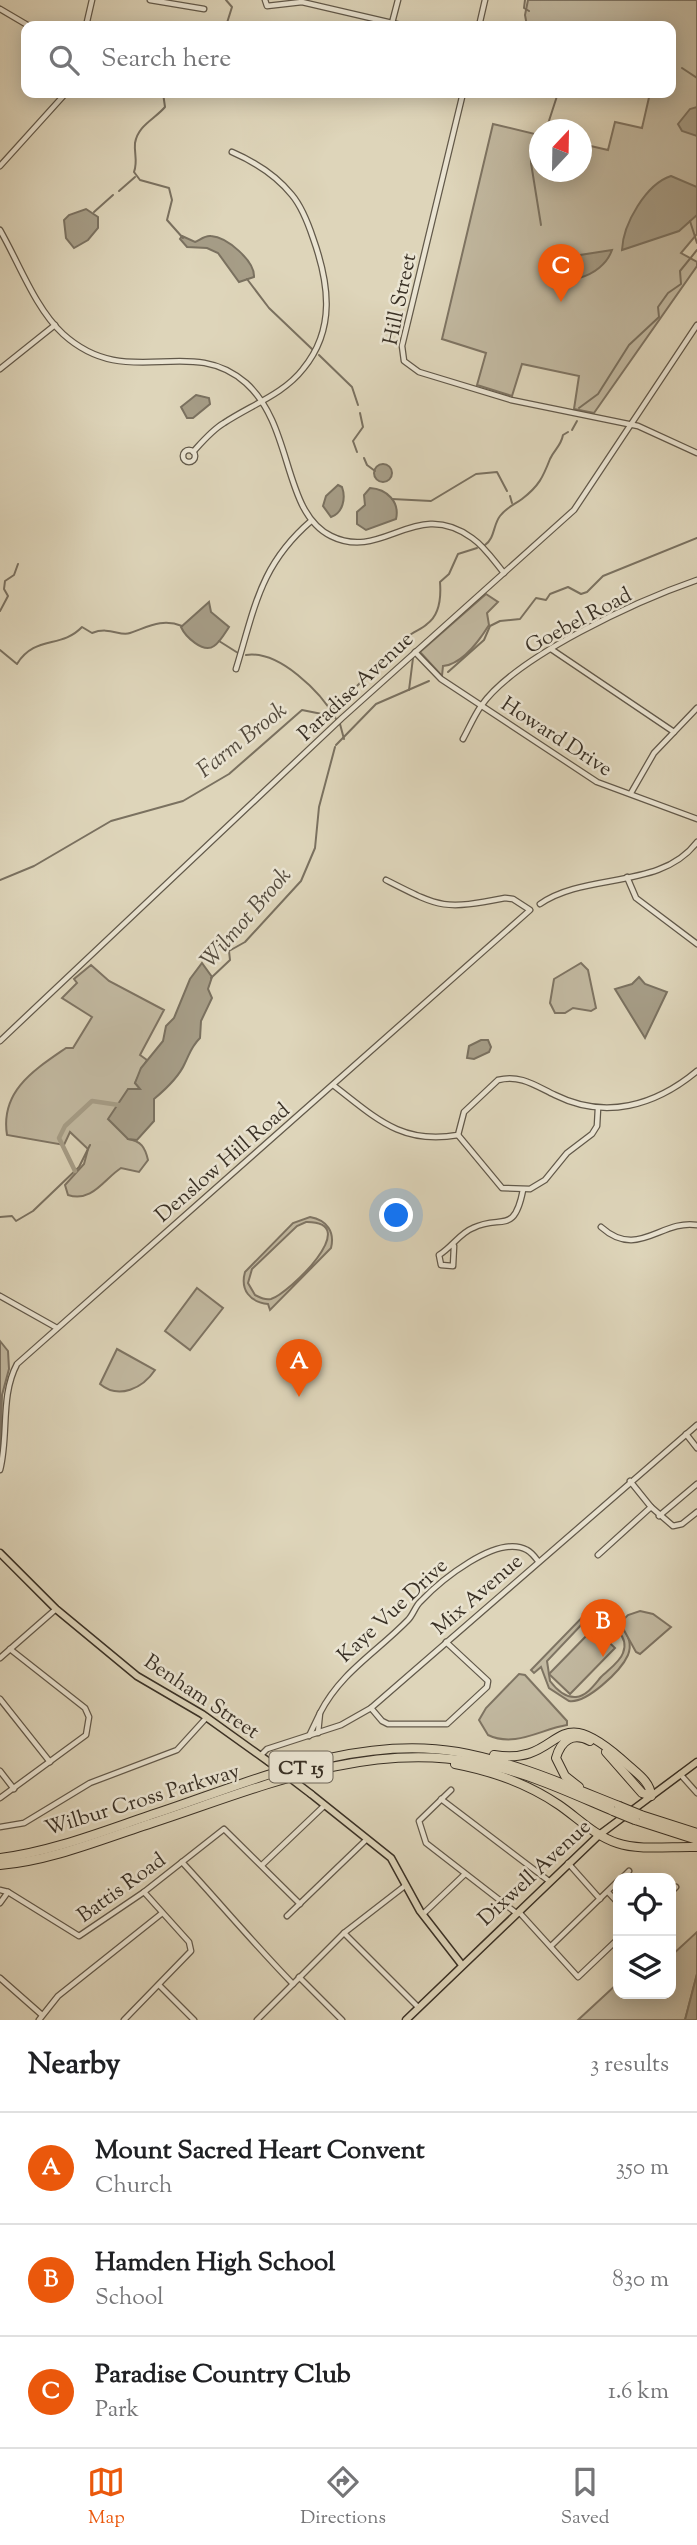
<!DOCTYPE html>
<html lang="en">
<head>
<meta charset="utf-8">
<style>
  body { margin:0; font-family:"Sorts Mill Goudy",serif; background:#f2f2f2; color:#202124 }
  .controls { position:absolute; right:21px; bottom:21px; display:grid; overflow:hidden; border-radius:14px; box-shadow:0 4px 18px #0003 }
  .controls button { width:63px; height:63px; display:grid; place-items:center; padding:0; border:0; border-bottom:2px solid #e0e0e0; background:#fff; color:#202124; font:35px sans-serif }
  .compass { position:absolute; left:529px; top:119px; width:63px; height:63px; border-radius:50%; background:#fff; box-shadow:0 4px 18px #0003; rotate:22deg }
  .you { position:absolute; left:397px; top:1216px; width:24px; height:24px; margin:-18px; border:5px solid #fff; border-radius:50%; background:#1a73e8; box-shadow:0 0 0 10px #1a73e833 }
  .badge { display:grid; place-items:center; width:46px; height:46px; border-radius:50%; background:#ea580c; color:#fff; font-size:23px; font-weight:700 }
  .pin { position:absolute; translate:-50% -58px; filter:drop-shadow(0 2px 4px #0008) }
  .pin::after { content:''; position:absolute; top:37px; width:24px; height:21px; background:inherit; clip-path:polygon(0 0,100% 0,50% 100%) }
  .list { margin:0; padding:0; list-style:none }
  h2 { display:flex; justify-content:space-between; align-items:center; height:91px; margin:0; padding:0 28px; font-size:30px }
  h2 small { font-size:23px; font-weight:400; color:#757577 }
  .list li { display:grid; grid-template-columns:46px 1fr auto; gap:21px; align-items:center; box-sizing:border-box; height:112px; padding:0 28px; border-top:2px solid #e0e0e0 }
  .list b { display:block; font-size:26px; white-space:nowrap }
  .list p { margin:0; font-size:23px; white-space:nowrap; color:#757577 }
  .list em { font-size:23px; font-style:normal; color:#757577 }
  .icon { flex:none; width:38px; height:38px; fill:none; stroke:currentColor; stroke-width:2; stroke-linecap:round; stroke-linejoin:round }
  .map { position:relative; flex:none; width:697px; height:2020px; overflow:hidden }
  .search { position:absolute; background:#fff; box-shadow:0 4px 18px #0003; left:21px; right:21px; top:21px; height:77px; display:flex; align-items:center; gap:18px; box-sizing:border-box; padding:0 24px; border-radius:14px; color:#757577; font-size:26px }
  .sheet { height:427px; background:#fff }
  nav { display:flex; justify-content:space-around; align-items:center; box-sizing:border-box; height:98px; border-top:2px solid #e0e0e0; background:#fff; font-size:19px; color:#757577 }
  nav a { display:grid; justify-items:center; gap:4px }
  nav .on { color:#ea580c }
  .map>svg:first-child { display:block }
</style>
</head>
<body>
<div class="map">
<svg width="697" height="2020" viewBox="0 0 697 2020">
  <rect width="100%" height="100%" fill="#ded5ba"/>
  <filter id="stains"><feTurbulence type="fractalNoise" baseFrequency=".00286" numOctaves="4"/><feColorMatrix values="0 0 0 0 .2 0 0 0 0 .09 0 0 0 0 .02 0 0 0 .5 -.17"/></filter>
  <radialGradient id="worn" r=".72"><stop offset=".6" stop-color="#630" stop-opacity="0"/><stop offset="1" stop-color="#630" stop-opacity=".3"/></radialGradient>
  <g fill="#c2b9a1" stroke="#7e7463" stroke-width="2" fill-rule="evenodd">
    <polygon points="528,0 697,0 697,234 681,253 697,262 697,266 594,413 574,409 579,376 522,364 512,396 477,385 486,353 442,339 493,124 539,135 540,172 582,172 582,144 608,150 615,122 642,128 650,93 671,93 671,26 527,26 525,15"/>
    <path d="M486 594 498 602 487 613 489 625C479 641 463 664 443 666L442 676 420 652Z"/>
    <polygon points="581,963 588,970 596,1008 591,1011 573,1008 565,1013 555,1013 550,1003 554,979"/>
    <path d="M91 965 109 981 164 1010 140 1055 147 1060 135 1083 142 1090 128 1139C141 1141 145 1147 148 1160L139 1172 121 1168C104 1179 92 1203 68 1195L65 1185 84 1164 88 1149 70 1132 64 1145 7 1135C0 1091 34 1070 66 1048H73L92 1017 62 998 77 983 74 979Z"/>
    <path d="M310 1217C327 1220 335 1232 331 1248L270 1310 268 1304C250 1302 240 1290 245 1272L293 1223ZM306 1222C365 1221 288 1294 271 1299 265 1300 261 1298 255 1295L248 1283 252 1269 297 1226Z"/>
    <polygon points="197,1288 223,1308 190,1350 165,1331"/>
    <polygon points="0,1341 8,1351 9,1369 2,1395 0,1463"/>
    <path d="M117 1349 155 1370C143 1388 119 1400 100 1384Z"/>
    <path d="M596 1603 599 1607 594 1613C613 1615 636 1634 628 1655 621 1671 586 1704 569 1701L549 1688 541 1667 534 1673 531 1670ZM597 1618C611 1622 630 1636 623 1653 620 1662 608 1670 601 1677 595 1684 587 1696 576 1697 565 1698 556 1689 550 1681L547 1661 584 1622Z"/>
    <polygon points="640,1611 653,1614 671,1627 640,1654 636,1652 620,1623 628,1615"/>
    <polygon points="594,1628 615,1648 570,1694 549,1674"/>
    <path d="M519 1674 525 1675 567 1721V1725C541 1729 515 1748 488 1735L479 1720 486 1708Z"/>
    <polygon points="697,1932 697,1974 685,2020 578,2020 618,1983 618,1994 671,1994 671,1956"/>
  </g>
  <g fill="#a69d87" stroke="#7a7160" stroke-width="2">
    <polygon points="697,107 697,136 682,131 678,124 690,109"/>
    <path d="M671 176 697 187V215L679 231 622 250C623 224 646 184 671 176Z"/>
    <polygon points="86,209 98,217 98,228 88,240 74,248 66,238 64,220 69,215"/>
    <path d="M182 236 195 242C200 240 205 235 211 236 227 237 255 261 254 277L239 282 218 253 207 248 187 247 180 239Z"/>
    <path d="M612 250C607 264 594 274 579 278L571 274V264L580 255Z"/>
    <polygon points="196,395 209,398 210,404 193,418 187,418 181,407"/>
    <circle cx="383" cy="473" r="9"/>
    <path d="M338 485 342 487C346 498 343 513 331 517L323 506 326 496Z"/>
    <path d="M370 488C387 489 400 502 396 519L366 530 357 524V512L365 505 364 495Z"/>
    <path d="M209 602 211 612 229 627C225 633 220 642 214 646 203 654 185 636 181 627Z"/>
    <path d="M202 963 212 977 208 989 212 998 201 1021 200 1038C191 1047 190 1053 185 1063 179 1077 166 1089 154 1099V1121L137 1140 128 1139 108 1119 128 1089H140L135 1083 141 1068 163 1041 166 1026 174 1018 190 979Z"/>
    <polygon points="639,977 645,984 667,992 645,1038 615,989 632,984"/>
    <polygon points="481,1040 488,1040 491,1047 489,1052 474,1059 467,1058 469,1046"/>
    <polygon points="697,1974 697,2020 685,2020"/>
  </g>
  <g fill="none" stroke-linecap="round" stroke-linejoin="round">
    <g stroke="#7a7160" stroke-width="2">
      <polyline points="525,0 524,8 529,11"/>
      <polyline points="226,26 232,7 226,0"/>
      <polyline points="682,68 697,78"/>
      <path d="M163 93 165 107C155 119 138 125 135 143 134 154 138 161 134 172L140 180 169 188 172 200 167 220 183 238"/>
      <polyline points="546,130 558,93"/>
      <polyline points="540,138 531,150 531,163 541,225"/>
      <polyline points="119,191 135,177"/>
      <polyline points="94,212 113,195"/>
      <polyline points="690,221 697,243"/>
      <polyline points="247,279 269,308 312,349"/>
      <polyline points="319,355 352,387 358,405"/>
      <polyline points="579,408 598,394 629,345 659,317 658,307 668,293 681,284 680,271 697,250"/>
      <polyline points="572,430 577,421"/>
      <polyline points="357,452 353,441 363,427 360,413"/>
      <polyline points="364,458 367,465 375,471"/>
      <polyline points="510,496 512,503"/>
      <polyline points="392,499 431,501 476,474 497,472 507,491"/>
      <path d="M485 545C495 538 493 525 500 516 507 507 514 505 522 499 539 486 543 477 550 459 554 450 561 446 563 435L568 432"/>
      <polyline points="0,611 8,596 4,589 5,581 14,575 18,564"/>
      <polyline points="219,641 238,653"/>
      <path d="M0 650 17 664C35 635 61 649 82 627L92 633C110 626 120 637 130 633 148 627 162 618 182 626"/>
      <path d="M246 655C279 650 321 692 336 719"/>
      <polyline points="448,672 484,640 490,626 500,621 520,619 536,598 546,600 550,594 568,587 581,594 587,592 603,576 697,538"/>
      <polyline points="409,690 413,658"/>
      <polyline points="340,724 344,739"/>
      <polyline points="336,745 376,704 429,681"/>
      <path d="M0 880 34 866 111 821 183 801 229 774 302 710 322 714 332 711 370 673 408 647V637C413 631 421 630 427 624 440 615 441 595 440 582L449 574 458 554 477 548"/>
      <polyline points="211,978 230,960 229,951 245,942 301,881 315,848 319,807 335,747"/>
      <polyline points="0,1217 12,1216 16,1221 33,1211 79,1167 90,1145"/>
    </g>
    <polyline stroke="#a69d87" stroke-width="4.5" points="75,1171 59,1138 65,1126 92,1101 119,1105"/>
    <g stroke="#62594a" stroke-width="7">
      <g id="minor">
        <polyline points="150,0 204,9"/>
        <polyline points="265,0 267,6 302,2 405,26"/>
        <polyline points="0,9 29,26"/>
        <polyline points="392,23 398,0"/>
        <polyline points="86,26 92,0"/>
        <polyline points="479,26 485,0"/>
        <polyline points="463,93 402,346 404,361 419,372 511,400 638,426 697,453"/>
        <polyline points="0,166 66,93"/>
        <path d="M0 230C19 263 35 308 63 334 128 393 189 333 246 383 294 426 282 512 331 536 383 562 415 497 472 538 485 547 494 561 504 573"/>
        <polyline points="0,369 55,325"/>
        <circle cx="189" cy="456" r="6"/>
        <path d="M193 452C202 442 212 430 224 423 249 406 284 394 303 369 336 329 329 283 313 238 308 223 302 207 292 195 276 175 255 162 232 152"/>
        <polyline points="551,649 674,732"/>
        <polyline points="415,652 441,679 597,782 697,819"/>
        <path d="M236 669C255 607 260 565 311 521"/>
        <path d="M463 739C469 728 474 716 481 706 516 656 639 600 697 580"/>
        <polyline points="631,793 654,753 697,708"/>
        <polyline points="627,877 636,898 697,944"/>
        <path d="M540 904C586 872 661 890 697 842"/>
        <polyline points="0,1041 342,718 574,510 697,325"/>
        <path d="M333 1085C376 1118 401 1145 458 1135L464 1112 498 1080C520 1074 536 1086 555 1095 605 1120 655 1106 697 1071"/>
        <polyline points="458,1135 502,1188 530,1189 545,1180 567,1153 592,1134 597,1126 598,1108"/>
        <path d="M601 1227C638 1260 661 1219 697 1225"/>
        <path d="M454 1246 453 1266 441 1265 439 1255C452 1247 460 1233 473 1228 501 1214 514 1236 523 1190"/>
        <polyline points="0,1296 57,1328"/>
        <polyline points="686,1434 697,1448"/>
        <path d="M0 1470C9 1435 0 1396 17 1364L530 910 513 899 505 898C443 910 441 908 386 880"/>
        <polyline points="651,1507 673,1526 682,1524 697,1512"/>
        <polyline points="659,1516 697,1484"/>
        <polyline points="598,1555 651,1507 630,1481"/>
        <polyline points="0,1658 56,1609"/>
        <polyline points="0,1699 50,1762"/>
        <polyline points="371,1708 382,1721 388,1724 447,1724 487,1687 488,1681 446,1642"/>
        <path d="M320 1713C341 1672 377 1652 408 1620 413 1615 415 1607 420 1602 439 1582 497 1533 527 1550 531 1552 535 1557 538 1561"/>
        <polyline points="309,1736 320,1713 318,1733"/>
        <polyline points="260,1756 267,1749 341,1725 371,1708 697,1425"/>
        <polyline points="0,1771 14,1789"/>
        <polyline points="680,1774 697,1793"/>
        <polyline points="451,1790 419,1821 426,1843 515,1912"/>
        <polyline points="0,1798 86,1735 89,1717 85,1708 10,1649"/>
        <polyline points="441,1799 549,1881"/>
        <polyline points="0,1827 24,1823 90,1783 177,1750 207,1717"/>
        <path d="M182 1862C219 1902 254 1944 293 1984"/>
        <polyline points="568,1863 600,1899"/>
        <polyline points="262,1865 325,1805"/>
        <polyline points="622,1878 629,1871"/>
        <polyline points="0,1890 8,1892 79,1936 144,1892 224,1829 300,1904"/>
        <polyline points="608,1892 618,1903"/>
        <polyline points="671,1892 676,1887"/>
        <polyline points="0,1903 8,1892"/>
        <polyline points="519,1912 578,1977 618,1939"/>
        <polyline points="423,1914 465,1874"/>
        <polyline points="287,1916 367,1839"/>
        <polyline points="344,1933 418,2007"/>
        <polyline points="551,1946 618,1881"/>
        <polyline points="299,1977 342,2020"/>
        <polyline points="0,1978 42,2015"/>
        <polyline points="159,1985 194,2020"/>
        <polyline points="39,2020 58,1996 161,1914"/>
        <polyline points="124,2020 191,1951 189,1942 144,1892"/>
        <polyline points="257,2020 344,1933 406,1885"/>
      </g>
    </g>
    <g stroke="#393025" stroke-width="9">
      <g id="major">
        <polyline points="0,1553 56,1609 137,1676 202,1714 269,1762"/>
        <polyline points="311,1794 391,1858 420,1911 462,1965"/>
        <polyline points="406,2020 599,1835 697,1762"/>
      </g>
    </g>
    <g stroke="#393025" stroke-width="10">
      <g id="highway">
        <polyline points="606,1752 642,1793 651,1796"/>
        <path d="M494 1755C568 1767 548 1691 629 1766 638 1774 651 1783 651 1796"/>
        <path d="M455 1764C492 1771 528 1784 559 1805 578 1818 595 1836 617 1843 640 1851 673 1846 697 1847"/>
        <path d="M579 1787 565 1776 556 1758C561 1740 573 1732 590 1741"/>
        <polyline points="641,1815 697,1833"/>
        <polyline points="635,1820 697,1840"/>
        <path d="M0 1858C50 1852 101 1832 148 1816 247 1784 352 1734 458 1752 514 1762 566 1785 619 1806"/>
        <path d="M0 1865C48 1861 98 1841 143 1826 249 1792 359 1741 473 1762 522 1770 568 1792 613 1811"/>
      </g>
    </g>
    <use href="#minor" stroke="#eae4d2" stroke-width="4.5"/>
    <use href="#major" stroke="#ded5ba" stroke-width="6"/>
    <use href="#highway" stroke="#ded5ba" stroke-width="8"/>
    <g stroke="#393025" stroke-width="9" stroke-linecap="butt">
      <polyline id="major-bridge" points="269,1762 311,1794"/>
    </g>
    <g stroke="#393025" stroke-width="10" stroke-linecap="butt">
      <g id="highway-bridge">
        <polyline points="619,1806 641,1815"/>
        <polyline points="613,1811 635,1820"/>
      </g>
    </g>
    <use href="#major-bridge" stroke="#ded5ba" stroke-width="6"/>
    <use href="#highway-bridge" stroke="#ded5ba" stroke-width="8"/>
  </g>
  <g text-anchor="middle" stroke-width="5" stroke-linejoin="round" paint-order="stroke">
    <rect fill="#eae4d2" stroke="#6e6659" stroke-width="2" x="269.5" y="1751.5" width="63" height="31" rx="5"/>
    <g font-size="19" font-weight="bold" fill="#393025">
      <text x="301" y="1774">CT 15</text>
    </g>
    <g font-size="21" fill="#393025" stroke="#eae4d2">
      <text transform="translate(399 299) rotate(-78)" y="7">Hill Street</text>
      <text transform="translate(578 620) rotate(-28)" y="7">Goebel Road</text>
      <text transform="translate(355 686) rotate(-43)" y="7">Paradise Avenue</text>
      <text transform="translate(557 736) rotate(33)" y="7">Howard Drive</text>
      <text transform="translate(222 1162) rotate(-41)" y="7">Denslow Hill Road</text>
      <text transform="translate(477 1594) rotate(-41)" y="7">Mix Avenue</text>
      <text transform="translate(392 1610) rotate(-43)" y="7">Kaye Vue Drive</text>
      <text transform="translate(202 1696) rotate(34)" y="7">Benham Street</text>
      <text transform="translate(142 1799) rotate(-17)" y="7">Wilbur Cross Parkway</text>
      <text transform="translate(534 1872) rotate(-43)" y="7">Dixwell Avenue</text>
      <text transform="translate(121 1887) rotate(-36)" y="7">Battis Road</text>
    </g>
    <g font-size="23" font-style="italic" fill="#544b3e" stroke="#eae4d2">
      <text transform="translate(241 739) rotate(-38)" y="8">Farm Brook</text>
      <text transform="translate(245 917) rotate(-49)" y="8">Wilmot Brook</text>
    </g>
  </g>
  <rect width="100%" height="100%" filter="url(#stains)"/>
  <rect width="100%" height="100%" fill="url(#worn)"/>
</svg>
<div class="controls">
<button><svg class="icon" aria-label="locate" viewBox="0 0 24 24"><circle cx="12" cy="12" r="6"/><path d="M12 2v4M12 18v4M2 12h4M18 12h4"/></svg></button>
<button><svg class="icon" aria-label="layers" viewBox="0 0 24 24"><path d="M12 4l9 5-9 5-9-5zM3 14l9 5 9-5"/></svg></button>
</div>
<svg class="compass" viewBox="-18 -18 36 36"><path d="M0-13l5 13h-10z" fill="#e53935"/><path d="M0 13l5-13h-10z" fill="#757577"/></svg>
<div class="you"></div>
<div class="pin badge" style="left:299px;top:1397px">A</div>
<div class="pin badge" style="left:603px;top:1657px">B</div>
<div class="pin badge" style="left:561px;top:302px">C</div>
<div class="search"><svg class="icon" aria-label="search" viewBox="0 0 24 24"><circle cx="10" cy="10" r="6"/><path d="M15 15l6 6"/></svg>Search here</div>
</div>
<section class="sheet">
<h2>Nearby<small>3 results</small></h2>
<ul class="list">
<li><span class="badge">A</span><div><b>Mount Sacred Heart Convent</b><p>Church</p></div><em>350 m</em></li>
<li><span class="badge">B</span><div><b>Hamden High School</b><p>School</p></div><em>830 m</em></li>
<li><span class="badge">C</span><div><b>Paradise Country Club</b><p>Park</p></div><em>1.6 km</em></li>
</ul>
</section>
<nav>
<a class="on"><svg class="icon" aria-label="map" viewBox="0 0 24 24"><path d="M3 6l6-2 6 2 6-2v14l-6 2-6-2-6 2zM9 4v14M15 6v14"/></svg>Map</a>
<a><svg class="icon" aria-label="directions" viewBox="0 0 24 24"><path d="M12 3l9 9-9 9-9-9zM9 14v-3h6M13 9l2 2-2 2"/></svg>Directions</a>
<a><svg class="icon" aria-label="saved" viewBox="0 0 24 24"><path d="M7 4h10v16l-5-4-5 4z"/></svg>Saved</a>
</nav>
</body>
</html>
